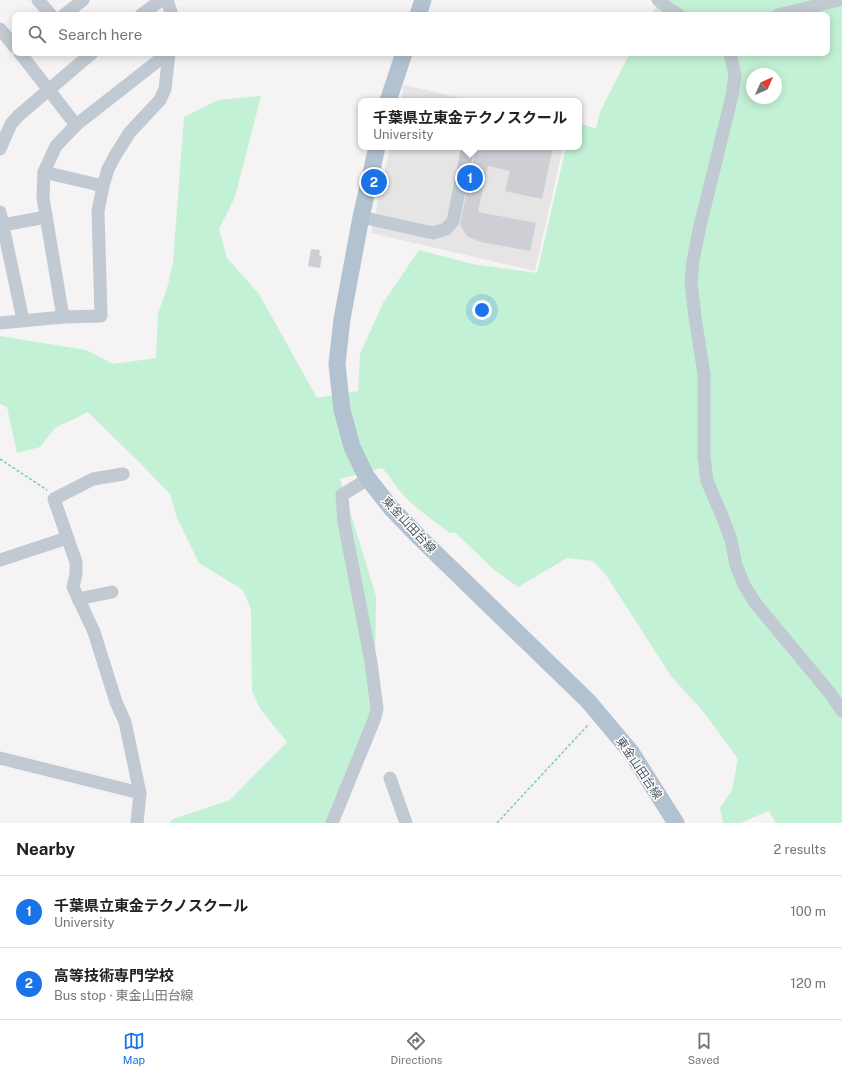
<!DOCTYPE html>
<html lang="en">
<head>
<meta charset="utf-8">
<style>
  body { margin:0; font-family:"Public Sans","Noto Sans JP",sans-serif; background:#f2f2f2; color:#202124 }
  .compass { position:absolute; left:746px; top:68px; width:36px; height:36px; border-radius:50%; background:#fff; box-shadow:0 2px 10px #0003; rotate:45deg }
  .you { position:absolute; left:482px; top:310px; width:14px; height:14px; margin:-10px; border:3px solid #fff; border-radius:50%; background:#1a73e8; box-shadow:0 0 0 6px #1a73e833 }
  .badge { display:grid; place-items:center; width:26px; height:26px; border-radius:50%; background:#1a73e8; color:#fff; font-size:13px; font-weight:700 }
  .pin { position:absolute; translate:-50% -50%; border:2px solid #fff; box-shadow:0 1px 4px #0006 }
  .popup { position:absolute; left:358px; top:98px; width:224px; height:52px; box-sizing:border-box; display:grid; place-content:center; border-radius:8px; background:#fff; filter:drop-shadow(0 1px 3px #0005); font-size:13px; white-space:nowrap; color:#757577 }
  .popup b { font-size:15px; color:#202124 }
  .popup::after { content:''; position:absolute; left:50%; top:100%; margin-left:-8px; border:8px solid transparent; border-top-color:#fff }
  .list { margin:0; padding:0; list-style:none }
  h2 { display:flex; justify-content:space-between; align-items:center; height:52px; margin:0; padding:0 16px; font-size:17px }
  h2 small { font-size:13px; font-weight:400; color:#757577 }
  .list li { display:grid; grid-template-columns:26px 1fr auto; gap:12px; align-items:center; box-sizing:border-box; height:72px; padding:0 16px; border-top:1px solid #e0e0e0 }
  .list b { display:block; font-size:15px; white-space:nowrap }
  .list p { margin:0; font-size:13px; white-space:nowrap; color:#757577 }
  .list em { font-size:13px; font-style:normal; color:#757577 }
  .icon { flex:none; width:22px; height:22px; fill:none; stroke:currentColor; stroke-width:2; stroke-linecap:round; stroke-linejoin:round }
  .map { position:relative; flex:none; width:842px; height:823px; overflow:hidden }
  .search { position:absolute; background:#fff; box-shadow:0 2px 10px #0003; left:12px; right:12px; top:12px; height:44px; display:flex; align-items:center; gap:10px; box-sizing:border-box; padding:0 14px; border-radius:8px; color:#757577; font-size:15px }
  .sheet { height:196px; background:#fff }
  nav { display:flex; justify-content:space-around; align-items:center; box-sizing:border-box; height:56px; border-top:1px solid #e0e0e0; background:#fff; font-size:11px; color:#757577 }
  nav a { display:grid; justify-items:center; gap:2px }
  nav .on { color:#1a73e8 }
  .map>svg:first-child { display:block }
</style>
</head>
<body>
<div class="map">
<svg width="842" height="823" viewBox="0 0 842 823">
  <rect width="100%" height="100%" fill="#f5f3f3"/>
  <g fill="#e6e4e5">
    <polygon points="404,85 474,101 401,101"/>
    <polygon points="390,147 563,147 535,271 371,233"/>
  </g>
  <path fill="#c3f1d5" fill-rule="evenodd" d="M661 0H842V823H776L769 811 740 823H723L720 808 732 790 738 759 706 715 671 676 606 575 593 561 567 558 518 587 493 569 456 533H450C434 521 412 506 399 490 393 483 389 474 382 468L340 479 376 596 374 720 330 823H169L173 819 230 800 287 742 261 710 252 691 251 610 243 590 199 563 177 518 170 494 140 463 88 412 55 428 40 447 17 453 7 407 0 404V336L86 350 113 364 156 358 158 314 168 285 173 262 184 117 218 100 261 96 235 197 219 229 227 258 259 294 317 398 358 391 360 354 383 303 419 250 472 264 537 273 566 147H579V123L596 129 600 112 630 53H827V15H651ZM752 74H776V98H752Z"/>
  <g fill="#cdcfd5">
    <polygon points="476,147 553,147 542,199 505,191 510,171 488,166 478,212 536,223 530,251 481,242 468,237 463,230 460,224"/>
    <polygon points="311,249 320,250 319,255 322,256 320,268 308,266"/>
  </g>
  <g fill="none" stroke-linecap="round" stroke-linejoin="round">
    <g stroke="#7ad0a6" stroke-width="1.5" stroke-dasharray="3 2" stroke-linecap="butt">
      <polyline points="0,459 47,490"/>
      <polyline points="497,823 589,724"/>
    </g>
    <g stroke="#c1cad2" stroke-width="13">
      <polyline points="38,0 51,15"/>
      <polyline points="167,0 172,15"/>
      <polyline points="658,0 672,11 679,15"/>
      <polyline points="64,15 83,0"/>
      <polyline points="141,15 161,0"/>
      <polyline points="778,15 839,0"/>
      <polyline points="0,29 15,47"/>
      <polyline points="20,53 76,125"/>
      <polyline points="730,53 735,75 732,96 699,230 693,261 691,282 695,317 704,374 704,457 707,481 723,518 731,540 736,565 744,585 756,604 830,693 842,711"/>
      <polyline points="0,149 11,124 18,116 92,53"/>
      <polyline points="44,172 103,186"/>
      <polyline points="0,212 23,320"/>
      <polyline points="361,217 433,233 446,229 453,221 468,147"/>
      <polyline points="3,225 46,217"/>
      <polyline points="63,317 43,198 44,172 56,146 76,125 168,53"/>
      <polyline points="0,323 63,317 101,316 98,211 103,186 108,169 116,154 130,132 160,100 165,89 169,53"/>
      <polyline points="123,474 93,479 54,499 76,562 76,574 73,587 94,632 116,702 125,722 140,793 137,823"/>
      <polyline points="0,560 67,538"/>
      <polyline points="78,599 112,592"/>
      <polyline points="0,758 140,793"/>
      <polyline points="390,778 406,823"/>
      <polyline points="332,823 374,720 377,709 371,662 344,522 342,495 368,479"/>
    </g>
    <g stroke="#b3c2d1" stroke-width="17">
      <polyline points="418,15 423,0"/>
      <polyline points="388,101 404,53"/>
      <polyline points="377,147 361,217 342,319 337,364 342,410 352,447 366,476 391,508 420,538 588,701 631,752 676,823"/>
    </g>
  </g>
  <g text-anchor="middle" stroke-width="3" stroke-linejoin="round" paint-order="stroke">
    <g font-size="12" fill="#4a5661" stroke="#fff">
      <text transform="translate(409 525) rotate(47)" y="4">東金山田台線</text>
      <text transform="translate(639 768) rotate(56)" y="4">東金山田台線</text>
    </g>
  </g>
</svg>
<svg class="compass" viewBox="-18 -18 36 36"><path d="M0-13l5 13h-10z" fill="#e53935"/><path d="M0 13l5-13h-10z" fill="#757577"/></svg>
<div class="you"></div>
<div class="pin badge" style="left:470px;top:178px">1</div>
<div class="popup"><b>千葉県立東金テクノスクール</b>University</div>
<div class="pin badge" style="left:374px;top:182px">2</div>
<div class="search"><svg class="icon" aria-label="search" viewBox="0 0 24 24"><circle cx="10" cy="10" r="6"/><path d="M15 15l6 6"/></svg>Search here</div>
</div>
<section class="sheet">
<h2>Nearby<small>2 results</small></h2>
<ul class="list">
<li><span class="badge">1</span><div><b>千葉県立東金テクノスクール</b><p>University</p></div><em>100 m</em></li>
<li><span class="badge">2</span><div><b>高等技術専門学校</b><p>Bus stop · 東金山田台線</p></div><em>120 m</em></li>
</ul>
</section>
<nav>
<a class="on"><svg class="icon" aria-label="map" viewBox="0 0 24 24"><path d="M3 6l6-2 6 2 6-2v14l-6 2-6-2-6 2zM9 4v14M15 6v14"/></svg>Map</a>
<a><svg class="icon" aria-label="directions" viewBox="0 0 24 24"><path d="M12 3l9 9-9 9-9-9zM9 14v-3h6M13 9l2 2-2 2"/></svg>Directions</a>
<a><svg class="icon" aria-label="saved" viewBox="0 0 24 24"><path d="M7 4h10v16l-5-4-5 4z"/></svg>Saved</a>
</nav>
</body>
</html>
